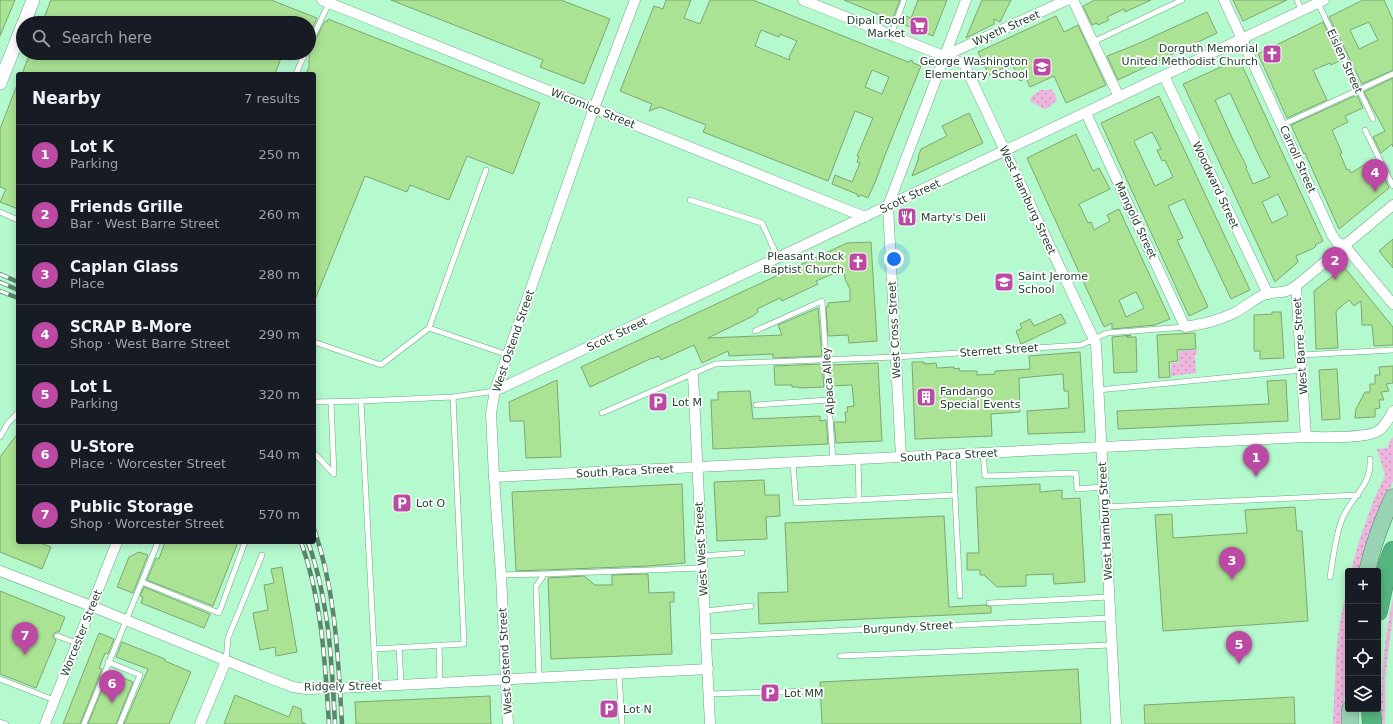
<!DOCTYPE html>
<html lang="en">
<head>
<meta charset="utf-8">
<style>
  body { margin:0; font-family:"DejaVu Sans",sans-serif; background:#20242c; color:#f1f3f6 }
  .controls { position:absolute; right:12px; bottom:12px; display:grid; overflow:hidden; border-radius:4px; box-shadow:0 2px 10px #0003 }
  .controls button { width:36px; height:36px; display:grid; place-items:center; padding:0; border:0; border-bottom:1px solid #363941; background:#171b24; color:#f1f3f6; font:20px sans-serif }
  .you { position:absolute; left:894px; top:259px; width:14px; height:14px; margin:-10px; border:3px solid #fff; border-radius:50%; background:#1a73e8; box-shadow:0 0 0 6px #1a73e833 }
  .badge { display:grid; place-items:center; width:26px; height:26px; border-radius:50%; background:#bc49a3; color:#fff; font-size:13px; font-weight:700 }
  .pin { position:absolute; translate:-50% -33px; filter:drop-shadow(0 1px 2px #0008) }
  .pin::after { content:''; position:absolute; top:21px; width:14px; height:12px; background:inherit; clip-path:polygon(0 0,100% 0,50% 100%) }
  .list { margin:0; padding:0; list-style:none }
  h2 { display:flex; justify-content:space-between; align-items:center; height:52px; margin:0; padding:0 16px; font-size:17px }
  h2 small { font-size:13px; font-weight:400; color:#9ea1a6 }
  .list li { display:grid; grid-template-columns:26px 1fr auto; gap:12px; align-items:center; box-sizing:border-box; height:60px; padding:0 16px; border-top:1px solid #363941 }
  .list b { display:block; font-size:15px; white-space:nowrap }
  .list p { margin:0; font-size:13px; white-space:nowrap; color:#9ea1a6 }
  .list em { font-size:13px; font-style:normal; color:#9ea1a6 }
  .icon { flex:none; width:22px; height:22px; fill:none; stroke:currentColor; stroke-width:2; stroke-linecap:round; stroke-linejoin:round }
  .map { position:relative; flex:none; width:1393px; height:724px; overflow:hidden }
  .search { position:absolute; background:#171b24; box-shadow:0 2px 10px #0003; left:16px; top:16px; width:300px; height:44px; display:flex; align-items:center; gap:10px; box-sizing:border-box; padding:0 14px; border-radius:22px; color:#9ea1a6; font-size:15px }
  .panel { position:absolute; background:#171b24; box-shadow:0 2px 10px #0003; left:16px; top:72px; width:300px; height:472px; border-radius:4px }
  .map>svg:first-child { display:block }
</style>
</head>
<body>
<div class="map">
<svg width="1393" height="724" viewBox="0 0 1393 724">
  <defs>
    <pattern id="grass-dots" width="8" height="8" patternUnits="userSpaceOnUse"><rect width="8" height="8" fill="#eeb6de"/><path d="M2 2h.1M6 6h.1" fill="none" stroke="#c195b4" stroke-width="1.8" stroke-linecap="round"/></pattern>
  </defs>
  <rect width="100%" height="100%" fill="#b5f9cf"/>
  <g fill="url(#grass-dots)">
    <polygon points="1052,89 1057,100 1048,108 1044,109 1031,102 1031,97 1040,90 1049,90"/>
    <polygon points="1197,350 1197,354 1195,355 1196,373 1171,376 1171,363 1179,363 1179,351"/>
    <polygon points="1393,437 1393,481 1373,530 1361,571 1351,571 1359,541 1373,502 1385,475 1377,449 1388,448 1389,442"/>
    <polygon points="1348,582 1348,639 1346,654 1344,724 1333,724 1336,654 1340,621"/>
    <path d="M1393 598V615L1385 678V724H1381C1380 682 1384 640 1393 598Z"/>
  </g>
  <g fill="#abe395" stroke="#7fa670" fill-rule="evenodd">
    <polygon points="0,0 15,0 0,36"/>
    <polygon points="51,0 271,0 317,18 309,36 309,23 42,23"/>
    <polygon points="391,0 561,0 610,19 584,84 540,67 543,60"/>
    <path d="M666 0H691L684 18 700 24 710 0H753L908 62 912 60 913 63 921 66 885 155 876 180 868 198 861 195 858 197 857 194 832 184 835 175 852 182 860 163 857 162 859 157 857 156 873 118 855 111 828 181 703 132 706 125 660 107 649 111 652 104 620 91 654 6 663 9ZM761 30 779 37 780 34 797 41 789 57 790 60 755 46ZM872 70 889 77 882 94 865 87Z"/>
    <polygon points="844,0 900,0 892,20"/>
    <polygon points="918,0 947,0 933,36 900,23 903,15 911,18"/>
    <polygon points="982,0 1011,0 1000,22 994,19 994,24 966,38"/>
    <polygon points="1095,0 1151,0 1125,12 1124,9 1107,17 1109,20 1098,25 1097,23 1092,25 1083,6"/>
    <polygon points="1233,0 1287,0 1243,21"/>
    <path d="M1363 0H1384L1393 20V70L1362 84 1329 17ZM1369 22 1378 40 1359 49 1350 30Z"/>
    <polygon points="1207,12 1217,33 1118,80 1107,56 1135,45"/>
    <polygon points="1056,16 1064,32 1078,25 1106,85 1066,103 1054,76 1030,87 1026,78 1020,81 1012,64 989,75 978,52"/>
    <polygon points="328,19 540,103 513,174 467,156 449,200 410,185 407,192 365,176 314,302 314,74 306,74 309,67 309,49 312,47 325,21 327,22"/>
    <polygon points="1323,22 1341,60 1331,65 1330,63 1313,70 1327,100 1287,118 1258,54"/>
    <polygon points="30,53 283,53 275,74 22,74"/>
    <path d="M1239 59 1323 241 1315 245 1316 246 1314 248 1296 256 1298 262 1275 282 1183 84ZM1230 93 1261 160 1270 177 1253 184 1246 168 1247 167 1234 142 1215 100ZM1278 194 1288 215 1272 223 1262 202Z"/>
    <polygon points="1393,78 1393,147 1392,144 1381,153 1373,137 1385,131 1364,92"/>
    <polygon points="17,85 18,85 18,209 0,202 6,189 0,187 0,129"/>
    <polygon points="1357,95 1363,108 1345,116 1348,122 1332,130 1342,153 1340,154 1347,170 1349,169 1351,173 1372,160 1382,181 1385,179 1389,188 1339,229 1305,153 1304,154 1291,125"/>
    <path d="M1159 96 1250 290 1231 299 1184 199 1168 206 1183 238 1177 240 1208 307 1189 316 1101 123ZM1152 132 1161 149 1157 150 1162 161 1165 160 1173 177 1155 186 1134 141Z"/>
    <polygon points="969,113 983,143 912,176 919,157 918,157 921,149 947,136 942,126"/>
    <path d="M1076 134 1093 171 1099 168 1110 189 1079 204 1088 223 1091 222 1094 230 1110 221 1107 215 1119 209 1170 319 1155 325 1112 329V323L1104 327 1027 158ZM1136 292 1144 308 1126 317 1119 300Z"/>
    <polygon points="1393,239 1393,268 1379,251"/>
    <polygon points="871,242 877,341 849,343 848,335 828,336 826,307 828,307 828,303 850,301 850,289 845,279 844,271 836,275 835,273 816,281 818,284 782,301 780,298 757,309 758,312 753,316 708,338 782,335 778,325 818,308 822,356 773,358 773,354 729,356 728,351 702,363 694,345 661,360 659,356 652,359 652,358 590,387 581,367 847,243"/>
    <polygon points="1344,267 1393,327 1393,345 1374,346 1372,325 1362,325 1361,301 1354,306 1349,300 1336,311 1338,348 1316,349 1314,291"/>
    <polygon points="1272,312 1281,312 1284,358 1260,359 1260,351 1254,351 1254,315 1272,314"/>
    <polygon points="1061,314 1066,323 1021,344 1016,331 1022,328 1020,324 1030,319 1034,326"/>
    <polygon points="1195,333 1196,349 1177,350 1178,361 1169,362 1170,377 1159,378 1157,335"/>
    <polygon points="1131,335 1126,337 1136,337 1137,372 1114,373 1112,337"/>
    <polygon points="1080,352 1085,432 1028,434 1027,411 1069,408 1068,391 1064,391 1063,374 1019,378 1020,412 991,414 992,436 915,439 912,362 924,362 924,364 936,363 937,368 954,367 954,369 959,368 960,371 977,371 977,375 995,374 995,371 1030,369 1029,356"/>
    <polygon points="878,363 882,441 836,443 834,422 846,422 845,412 848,412 847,407 854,406 852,385 832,386 830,365"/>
    <polygon points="822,364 824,387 799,388 799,387 792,387 792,385 775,385 774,366"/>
    <polygon points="1393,366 1393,383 1386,384 1389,391 1381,392 1384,400 1379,400 1380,408 1375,409 1375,417 1355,418 1356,409 1365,392 1370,392 1370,384 1375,384 1375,375 1380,375 1379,367"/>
    <polygon points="1337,369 1340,419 1322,420 1319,370"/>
    <polygon points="557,380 561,457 526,458 524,421 510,421 509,402"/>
    <polygon points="1286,380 1288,421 1118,429 1117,411 1269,404 1267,381"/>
    <polygon points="750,391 753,419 820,416 820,421 826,420 828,444 713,449 711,400 718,400 718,392"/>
    <polygon points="18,433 18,542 38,542 51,547 42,569 0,552 0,457"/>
    <polygon points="764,480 765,495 779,495 780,516 766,517 767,539 717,541 714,482"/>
    <polygon points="682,484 685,563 648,566 516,571 512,492"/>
    <polygon points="1040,484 1040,492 1062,490 1062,499 1080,498 1085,582 1054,584 1053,574 1026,575 1026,586 997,587 984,575 980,575 980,570 967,570 967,553 979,553 976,487"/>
    <polygon points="1295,507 1297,531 1302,531 1308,621 1163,631 1155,515 1172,514 1173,538 1247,533 1245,510"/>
    <polygon points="944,516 949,607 986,605 991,607 991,613 759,624 758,593 788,592 785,523"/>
    <polygon points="165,542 238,542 213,606 147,580 156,558 159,559"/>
    <polygon points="139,552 148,555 133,593 117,587 129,557"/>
    <polygon points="282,567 297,652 276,656 275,647 260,650 253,613 268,610 264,585 274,583 271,569"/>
    <polygon points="648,574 649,593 674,592 674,602 670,602 672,654 551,659 548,578 584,576 595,585 612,585 612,575"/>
    <polygon points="144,587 210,614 204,628 141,603 143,597 140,596"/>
    <polygon points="0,591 65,617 59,632 56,632 53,634 53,637 56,640 36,688 0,674"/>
    <polygon points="99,633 114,639 108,654 105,653 99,668 102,669 80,724 63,724"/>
    <polygon points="122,642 165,659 165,661 191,672 169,724 124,724 148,669 116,657"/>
    <polygon points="1078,669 1081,724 822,724 820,682"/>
    <polygon points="109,672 133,682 116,724 88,724"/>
    <polygon points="235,695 289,717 293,706 301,709 302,722 306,724 224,724"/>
    <polygon points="490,696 491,724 356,724 355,702"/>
    <polygon points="1294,697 1295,724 1145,724 1144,705"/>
  </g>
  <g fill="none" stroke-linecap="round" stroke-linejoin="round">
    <g stroke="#67a982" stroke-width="6">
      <g id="service">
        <polyline points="1297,0 1302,11"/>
        <polyline points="1318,3 1373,119"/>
        <polyline points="891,35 904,0"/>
        <polyline points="1093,42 1182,0"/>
        <polyline points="309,45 329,3"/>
        <polyline points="296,74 305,53"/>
        <polyline points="1282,125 1393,74"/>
        <polyline points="1365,130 1393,186"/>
        <polyline points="486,170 429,328 508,355"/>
        <polyline points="690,200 762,223 778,258"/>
        <polyline points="0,212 18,220"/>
        <polyline points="755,331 822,301 833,461"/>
        <polyline points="314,342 381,365 429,328"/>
        <polyline points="1301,355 1393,350"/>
        <polyline points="1098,390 1302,370"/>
        <polyline points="453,397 464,644 374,649 361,401 453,397 495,391"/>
        <polyline points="314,402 361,401"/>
        <polyline points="756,405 829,400"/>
        <polyline points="602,413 715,364 896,357 1081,345 1107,333 1185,327"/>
        <polyline points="0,437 8,423 18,413"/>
        <polyline points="314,453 334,474 331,402"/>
        <polyline points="983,453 985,476 1076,473 1077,489 1103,487"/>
        <polyline points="953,455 960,596"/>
        <polyline points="858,459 859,500"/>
        <polyline points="793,463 796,503 955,495"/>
        <polyline points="1104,507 1358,495"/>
        <polyline points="702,556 742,553"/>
        <polyline points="543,574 702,568"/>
        <polyline points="501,575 543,574 542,578 536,586 539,677"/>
        <path d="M1330 577C1333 559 1335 539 1341 522 1349 497 1372 488 1370 459"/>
        <polyline points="142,582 219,613 245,542"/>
        <polyline points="989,603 1109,597"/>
        <polyline points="705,611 751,606"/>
        <polyline points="57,636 77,643"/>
        <polyline points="706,637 1110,618"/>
        <polyline points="439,645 440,683"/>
        <polyline points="399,647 401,685"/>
        <polyline points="374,649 376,686"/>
        <polyline points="840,656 1111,645"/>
        <polyline points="226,661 228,638 262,555"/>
        <polyline points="108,662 140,675 120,724"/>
        <polyline points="619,673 622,724"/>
        <polyline points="0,679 54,700"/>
        <polyline points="709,694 809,691"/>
        <polyline points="0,722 6,724"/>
        <polyline points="84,724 158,542"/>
      </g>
    </g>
    <g stroke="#67a982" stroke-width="11">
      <g id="minor">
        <polyline points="322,0 865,217"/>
        <polyline points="803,0 964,64 1096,344 1116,724"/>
        <polyline points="1073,0 1119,97"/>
        <polyline points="1224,0 1332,235 1337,242 1344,245 1393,304"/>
        <polyline points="944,56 1067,0"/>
        <polyline points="1164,76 1268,294"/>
        <path d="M1086 113 1185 327C1202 324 1218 321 1234 313 1244 308 1253 300 1263 295 1276 290 1282 296 1296 286"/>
        <polyline points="693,375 710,724"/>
        <polyline points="495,391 1324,0"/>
        <polyline points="1306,437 1296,286 1393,205"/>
        <polyline points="901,457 888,206 966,0"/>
        <path d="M494 477 1306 437C1322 437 1365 439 1378 431 1385 427 1389 418 1393 411"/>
        <polyline points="0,571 91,606 272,679 293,687 306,689 340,688 708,669"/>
        <polyline points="45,724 117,542"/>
        <polyline points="200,724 226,661"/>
        <polyline points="508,724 501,575 494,477 491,413 495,391 594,108 635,0"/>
      </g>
    </g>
    <g stroke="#67a982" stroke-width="14">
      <g id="tertiary">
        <polyline points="24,23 33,0"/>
        <polyline points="0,83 23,25"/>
      </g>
    </g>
    <g stroke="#448c64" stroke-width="17">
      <g id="primary">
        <path d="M1367 571C1373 546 1382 520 1393 497"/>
        <polyline points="1350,724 1350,709"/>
      </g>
    </g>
    <g stroke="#448c64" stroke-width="20">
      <g id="motorway">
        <polyline points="1378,611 1388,564 1393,551"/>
        <polyline points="1371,709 1372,724"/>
      </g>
    </g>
    <use href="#service" stroke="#fff" stroke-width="5"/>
    <use href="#minor" stroke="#fff" stroke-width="10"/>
    <use href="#tertiary" stroke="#fff" stroke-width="13"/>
    <use href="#primary" stroke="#99d3b3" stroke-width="16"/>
    <use href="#motorway" stroke="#55b580" stroke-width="19"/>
    <g stroke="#5b866c" stroke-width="4.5">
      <g id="rail">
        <polyline points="0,274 18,282"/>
        <polyline points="0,282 18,290"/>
        <polyline points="0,291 18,298"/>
        <path d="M314 529C336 592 338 658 342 724"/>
        <path d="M301 542C322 600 325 663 329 724"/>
        <path d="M308 542C329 600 332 663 335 724"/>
      </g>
    </g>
    <use href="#rail" stroke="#fff" stroke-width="3" stroke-dasharray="9" stroke-linecap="butt"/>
  </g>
  <defs>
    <g id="supermarket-square" transform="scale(1)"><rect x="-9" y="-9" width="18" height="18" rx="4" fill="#bc49a3" stroke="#fff"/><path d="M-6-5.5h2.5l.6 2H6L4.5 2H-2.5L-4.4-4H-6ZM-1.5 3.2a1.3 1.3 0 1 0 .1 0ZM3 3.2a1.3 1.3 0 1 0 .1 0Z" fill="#fff"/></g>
    <g id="church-square" transform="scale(1)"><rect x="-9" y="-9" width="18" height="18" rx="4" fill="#bc49a3" stroke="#fff"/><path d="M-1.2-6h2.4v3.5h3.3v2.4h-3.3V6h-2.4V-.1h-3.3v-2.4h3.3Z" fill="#fff"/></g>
    <g id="school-square" transform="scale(1)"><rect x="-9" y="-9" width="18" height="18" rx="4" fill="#bc49a3" stroke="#fff"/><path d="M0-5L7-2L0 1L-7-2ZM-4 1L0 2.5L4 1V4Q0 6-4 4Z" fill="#fff"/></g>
    <g id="restaurant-square" transform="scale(1)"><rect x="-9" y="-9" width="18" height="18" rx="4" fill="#bc49a3" stroke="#fff"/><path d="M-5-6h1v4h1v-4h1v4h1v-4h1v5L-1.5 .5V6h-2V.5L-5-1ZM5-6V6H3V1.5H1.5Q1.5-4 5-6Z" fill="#fff"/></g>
    <g id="building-square" transform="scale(1)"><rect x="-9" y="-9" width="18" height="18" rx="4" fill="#bc49a3" stroke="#fff"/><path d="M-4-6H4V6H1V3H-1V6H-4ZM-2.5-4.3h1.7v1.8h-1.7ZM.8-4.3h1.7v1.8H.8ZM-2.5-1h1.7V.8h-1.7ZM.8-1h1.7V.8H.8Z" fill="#fff"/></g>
    <g id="parking-square" transform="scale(1)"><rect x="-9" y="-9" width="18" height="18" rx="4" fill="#bc49a3" stroke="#fff"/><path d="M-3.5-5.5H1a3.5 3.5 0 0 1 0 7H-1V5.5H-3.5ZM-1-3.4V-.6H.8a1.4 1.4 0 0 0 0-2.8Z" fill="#fff"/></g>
  </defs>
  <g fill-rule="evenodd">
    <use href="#supermarket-square" x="919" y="26"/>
    <use href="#church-square" x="1272" y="54"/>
    <use href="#school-square" x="1042" y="67"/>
    <use href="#restaurant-square" x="907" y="217"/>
    <use href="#church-square" x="858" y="262"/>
    <use href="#school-square" x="1004" y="282"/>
    <use href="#building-square" x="926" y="397"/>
    <use href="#parking-square" x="658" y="402"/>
    <use href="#parking-square" x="402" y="503"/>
    <use href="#parking-square" x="770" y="693"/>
    <use href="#parking-square" x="609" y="709"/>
  </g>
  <g text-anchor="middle" stroke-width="3.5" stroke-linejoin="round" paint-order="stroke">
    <g font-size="11" fill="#244030" stroke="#fff" text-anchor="start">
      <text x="905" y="24" text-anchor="end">Dipal Food<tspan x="905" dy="13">Market</tspan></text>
      <text x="1258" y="52" text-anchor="end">Dorguth Memorial<tspan x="1258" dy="13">United Methodist Church</tspan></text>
      <text x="1028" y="65" text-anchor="end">George Washington<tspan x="1028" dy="13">Elementary School</tspan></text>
      <text x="921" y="221">Marty's Deli</text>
      <text x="844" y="260" text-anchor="end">Pleasant Rock<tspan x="844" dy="13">Baptist Church</tspan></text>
      <text x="1018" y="280">Saint Jerome<tspan x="1018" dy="13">School</tspan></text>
      <text x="940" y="395">Fandango<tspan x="940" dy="13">Special Events</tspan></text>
      <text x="672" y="406">Lot M</text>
      <text x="416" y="507">Lot O</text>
      <text x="784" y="697">Lot MM</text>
      <text x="623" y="713">Lot N</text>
    </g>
    <g font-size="11" fill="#244030" stroke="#fff">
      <text transform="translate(1006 28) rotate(-24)" y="4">Wyeth Street</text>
      <text transform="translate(1345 61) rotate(65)" y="4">Eislen Street</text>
      <text transform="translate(593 108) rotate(22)" y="4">Wicomico Street</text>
      <text transform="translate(1298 159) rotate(66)" y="4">Carroll Street</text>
      <text transform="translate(1216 185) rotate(65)" y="4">Woodward Street</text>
      <text transform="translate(910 196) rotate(-25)" y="4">Scott Street</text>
      <text transform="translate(1028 200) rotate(65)" y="4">West Hamburg Street</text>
      <text transform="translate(1136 220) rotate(65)" y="4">Mangold Street</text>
      <text transform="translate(894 330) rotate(-93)" y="4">West Cross Street</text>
      <text transform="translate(617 334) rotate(-25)" y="4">Scott Street</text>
      <text transform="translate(513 341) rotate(-71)" y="4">West Ostend Street</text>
      <text transform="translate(1300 346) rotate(-94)" y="4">West Barre Street</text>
      <text transform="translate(999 350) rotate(-4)" y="4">Sterrett Street</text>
      <text transform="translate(828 381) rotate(-94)" y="4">Alpaca Alley</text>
      <text transform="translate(949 455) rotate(-3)" y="4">South Paca Street</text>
      <text transform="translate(625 471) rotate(-3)" y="4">South Paca Street</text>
      <text transform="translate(1105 521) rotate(-93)" y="4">West Hamburg Street</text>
      <text transform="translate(701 549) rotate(-93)" y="4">West West Street</text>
      <text transform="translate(908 627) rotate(-3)" y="4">Burgundy Street</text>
      <text transform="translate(81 633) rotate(-68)" y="4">Worcester Street</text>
      <text transform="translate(505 661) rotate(-93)" y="4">West Ostend Street</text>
      <text transform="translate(343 686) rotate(-1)" y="4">Ridgely Street</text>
    </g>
  </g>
</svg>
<div class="controls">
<button>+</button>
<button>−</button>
<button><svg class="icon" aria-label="locate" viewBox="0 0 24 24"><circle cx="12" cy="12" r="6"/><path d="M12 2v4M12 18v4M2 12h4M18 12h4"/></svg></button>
<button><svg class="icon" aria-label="layers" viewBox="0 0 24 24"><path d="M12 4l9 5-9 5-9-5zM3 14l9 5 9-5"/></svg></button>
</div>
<div class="you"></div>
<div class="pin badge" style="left:1256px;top:477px">1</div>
<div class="pin badge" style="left:1335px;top:280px">2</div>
<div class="pin badge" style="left:1232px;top:580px">3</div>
<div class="pin badge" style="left:1375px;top:192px">4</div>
<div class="pin badge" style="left:1239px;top:664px">5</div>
<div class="pin badge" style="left:112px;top:703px">6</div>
<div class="pin badge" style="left:25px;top:655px">7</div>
<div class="search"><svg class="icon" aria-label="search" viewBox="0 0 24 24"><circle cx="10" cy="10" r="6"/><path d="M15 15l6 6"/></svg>Search here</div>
<section class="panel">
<h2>Nearby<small>7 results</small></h2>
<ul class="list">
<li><span class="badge">1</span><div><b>Lot K</b><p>Parking</p></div><em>250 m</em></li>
<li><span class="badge">2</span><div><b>Friends Grille</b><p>Bar · West Barre Street</p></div><em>260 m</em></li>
<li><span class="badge">3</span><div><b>Caplan Glass</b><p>Place</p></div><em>280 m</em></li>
<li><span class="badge">4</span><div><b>SCRAP B-More</b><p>Shop · West Barre Street</p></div><em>290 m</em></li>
<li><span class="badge">5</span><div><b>Lot L</b><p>Parking</p></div><em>320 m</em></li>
<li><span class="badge">6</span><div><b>U-Store</b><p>Place · Worcester Street</p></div><em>540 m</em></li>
<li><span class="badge">7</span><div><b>Public Storage</b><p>Shop · Worcester Street</p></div><em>570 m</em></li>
</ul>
</section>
</div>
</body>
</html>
